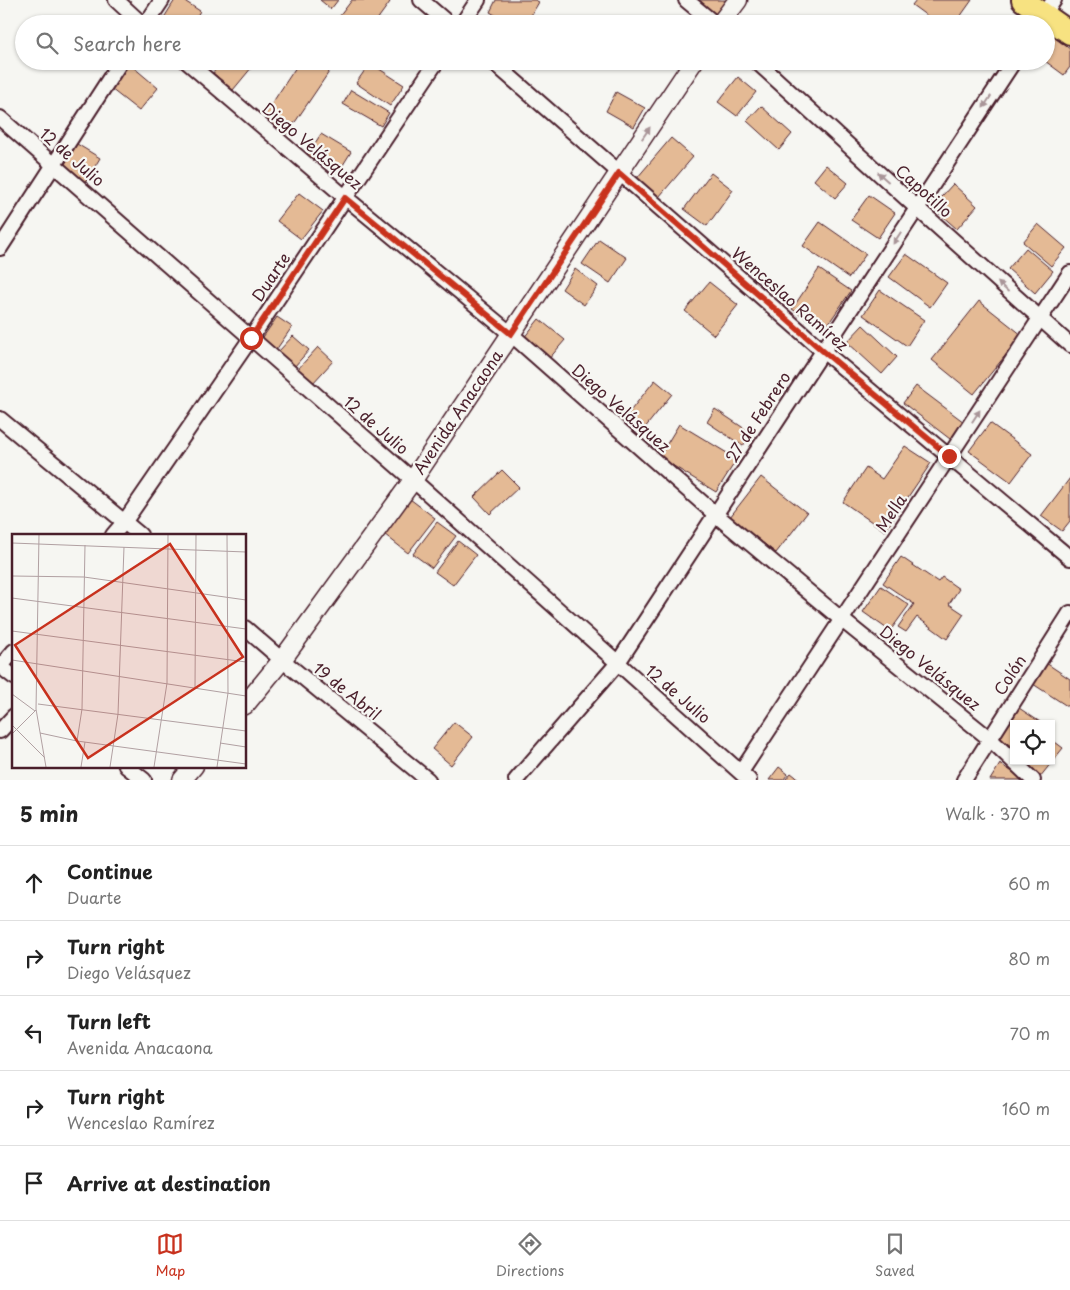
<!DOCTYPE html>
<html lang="en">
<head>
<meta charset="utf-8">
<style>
  body { margin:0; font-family:"Playpen Sans",sans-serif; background:#f6f6f6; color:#222 }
  .controls { position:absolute; right:15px; bottom:15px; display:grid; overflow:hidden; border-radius:0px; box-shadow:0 1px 4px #0004 }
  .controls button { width:45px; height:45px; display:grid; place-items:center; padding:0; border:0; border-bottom:1px solid #e0e0e0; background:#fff; color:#222; font:25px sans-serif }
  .stop { position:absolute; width:15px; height:15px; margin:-11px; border:4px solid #c8321e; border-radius:50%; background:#fff }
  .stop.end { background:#c8321e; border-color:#fff; box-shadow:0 1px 5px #0008 }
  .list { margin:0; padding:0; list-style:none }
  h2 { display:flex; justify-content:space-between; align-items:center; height:65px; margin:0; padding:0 20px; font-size:21px }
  h2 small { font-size:16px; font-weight:400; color:#767676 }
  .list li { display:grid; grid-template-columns:32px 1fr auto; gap:15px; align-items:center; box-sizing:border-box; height:75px; padding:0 20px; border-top:1px solid #e0e0e0 }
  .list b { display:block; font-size:19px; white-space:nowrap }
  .list p { margin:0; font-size:16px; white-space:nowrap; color:#767676 }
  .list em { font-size:16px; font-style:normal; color:#767676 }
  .icon { flex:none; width:28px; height:28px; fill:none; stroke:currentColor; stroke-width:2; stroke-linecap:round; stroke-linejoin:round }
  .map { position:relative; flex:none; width:1070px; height:780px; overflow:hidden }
  .search { position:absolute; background:#fff; box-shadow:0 1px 4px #0004; left:15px; right:15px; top:15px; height:55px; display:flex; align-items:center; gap:12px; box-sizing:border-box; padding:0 18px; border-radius:28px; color:#767676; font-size:19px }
  .sheet { height:440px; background:#fff }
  nav { display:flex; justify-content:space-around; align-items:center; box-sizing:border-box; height:70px; border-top:1px solid #e0e0e0; background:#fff; font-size:14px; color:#767676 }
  nav a { display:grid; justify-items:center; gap:2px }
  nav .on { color:#c8321e }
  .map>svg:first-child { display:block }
</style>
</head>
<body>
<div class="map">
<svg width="1070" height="780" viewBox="0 0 1070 780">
  <rect width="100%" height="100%" fill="#f6f6f2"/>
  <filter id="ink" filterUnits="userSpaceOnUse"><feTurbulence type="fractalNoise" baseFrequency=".02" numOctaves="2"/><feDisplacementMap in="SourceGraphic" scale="10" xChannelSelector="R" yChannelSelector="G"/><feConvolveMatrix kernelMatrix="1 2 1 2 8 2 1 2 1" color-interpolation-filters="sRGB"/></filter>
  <g filter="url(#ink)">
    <g fill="#e4ba95" stroke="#4a1f2b">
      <polygon points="175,0 183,0 200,11 192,24 160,24"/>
      <polygon points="320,0 338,0 331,9"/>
      <polygon points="352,0 388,0 390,2 374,24 348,24 339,17"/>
      <polygon points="496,0 535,0 539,2 526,24 510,24 490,12"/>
      <polygon points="699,0 728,0 718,16 698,3"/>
      <polygon points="916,0 972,0 955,24 938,24 912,5"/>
      <polygon points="1052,36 1070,49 1070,67 1064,75 1045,61 1046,61 1046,45"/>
      <polygon points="126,61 158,88 139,111 106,85"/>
      <polygon points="222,61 257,61 233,90 213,73"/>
      <polygon points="300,61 326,61 333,66 287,134 263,117"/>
      <polygon points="987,61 1003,61 998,69"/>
      <polygon points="370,63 404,85 390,106 356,83"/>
      <polygon points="738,77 756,92 737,116 718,102"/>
      <polygon points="351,90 389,113 381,126 343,104"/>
      <polygon points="616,92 645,108 634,127 606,111"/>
      <polygon points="761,106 792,134 779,150 747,121"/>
      <polygon points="321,134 351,152 338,173 307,155"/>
      <polygon points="671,138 693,157 659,197 637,178"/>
      <polygon points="77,144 100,158 85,183 62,169"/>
      <polygon points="826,165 848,183 835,198 814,180"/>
      <polygon points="711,173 733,190 707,226 684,209"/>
      <polygon points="953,184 977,206 957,229 932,207"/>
      <polygon points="299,193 323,211 301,239 277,221"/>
      <polygon points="869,195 895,213 878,238 851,220"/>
      <polygon points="820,222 866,254 849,278 803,246"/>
      <polygon points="1038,224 1066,248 1051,266 1023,242"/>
      <polygon points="599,239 627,258 610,283 582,264"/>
      <polygon points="1026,248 1053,271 1035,293 1008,269"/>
      <polygon points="906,254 947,283 930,307 889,277"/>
      <polygon points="575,269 598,286 584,305 562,289"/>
      <polygon points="819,269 851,291 824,330 792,309"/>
      <polygon points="709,282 738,305 714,335 685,311"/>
      <polygon points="880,290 924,320 907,346 863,315"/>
      <polygon points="979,301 1022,335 974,394 932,360"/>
      <polygon points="277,317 292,327 276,350 261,340"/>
      <polygon points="539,319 565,340 548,360 523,339"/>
      <polygon points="863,325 897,357 882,374 847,342"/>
      <polygon points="293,336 309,350 294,367 278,352"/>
      <polygon points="318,347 333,361 312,384 297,370"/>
      <polygon points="655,380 672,394 644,429 627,415"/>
      <polygon points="916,386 964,422 950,439 903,403"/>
      <polygon points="715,409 751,433 743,446 707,422"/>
      <polygon points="990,423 1032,454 1011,482 969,451"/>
      <polygon points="679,424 737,459 716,492 659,457"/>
      <polygon points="905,446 931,463 885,531 843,502 866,468 882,479"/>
      <polygon points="502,470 519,487 490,514 474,497"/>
      <polygon points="761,477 807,513 776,553 730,517"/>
      <polygon points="1070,478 1070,521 1062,531 1041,516"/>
      <polygon points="410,499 435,518 408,553 384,534"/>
      <polygon points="437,522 456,536 432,568 413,554"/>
      <polygon points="458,541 476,555 453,585 435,572"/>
      <polygon points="901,557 938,582 942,577 959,589 949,604 964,614 947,639 917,617 906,632 898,627 914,604 883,583"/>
      <polygon points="881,586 909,605 890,631 863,612"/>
      <polygon points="1046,663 1070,679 1070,708 1033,684"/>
      <polygon points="1019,708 1040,722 1039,724 1014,724 1014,748 998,737"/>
      <polygon points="454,722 473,737 451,765 432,749"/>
      <polygon points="1051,739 1063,748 1040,777 1025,766 1029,761 1051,761"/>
      <polygon points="1000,764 1022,778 1021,780 990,780"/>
      <polygon points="779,767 788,774 783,780 769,780"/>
      <polygon points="791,773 800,780 785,780"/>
    </g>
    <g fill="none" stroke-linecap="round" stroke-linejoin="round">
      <g stroke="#4a1f2b" stroke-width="18">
        <g id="minor">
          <polyline points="116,0 142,24"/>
          <polyline points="421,0 449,24"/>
          <polyline points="686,0 715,24"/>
          <polyline points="1041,20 1054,0"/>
          <polyline points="146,24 162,0"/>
          <polyline points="462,24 478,0"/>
          <polyline points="186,61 345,197 511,334 715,514 841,619 990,739 1033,780"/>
          <polyline points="492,61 823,351 1070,558"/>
          <polyline points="756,61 917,208 1070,345"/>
          <polyline points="0,118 413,480 749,780"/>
          <polyline points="0,248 121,61"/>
          <polyline points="0,419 140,535"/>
          <polyline points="113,535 125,521 251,338 437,61"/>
          <polyline points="245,628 282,660 428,780"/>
          <polyline points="0,666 14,677"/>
          <polyline points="1,666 14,651"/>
          <polyline points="0,731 14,716"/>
          <polyline points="126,766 144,780"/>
          <polyline points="741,772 1070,273"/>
          <polyline points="516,780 617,664 1014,61"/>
          <polyline points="964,780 1070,613"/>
        </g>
      </g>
      <g stroke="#4a1f2b" stroke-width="21">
        <g id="tertiary">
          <polyline points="720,24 738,0"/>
          <polyline points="245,705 282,660 413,480 694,61"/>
          <polyline points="182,780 194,766"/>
        </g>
      </g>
      <g stroke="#4a1f2b" stroke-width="26">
        <polyline id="primary" points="1023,0 1070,33"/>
      </g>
      <use href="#minor" stroke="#f6f6f2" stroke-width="14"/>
      <use href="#tertiary" stroke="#f6f6f2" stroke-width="18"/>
      <use href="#primary" stroke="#f7e281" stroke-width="22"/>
    </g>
    <defs><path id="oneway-solid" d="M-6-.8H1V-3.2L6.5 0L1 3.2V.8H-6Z" transform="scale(1.25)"/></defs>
    <g fill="#a99598">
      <use href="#oneway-solid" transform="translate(987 102) rotate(123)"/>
      <use href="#oneway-solid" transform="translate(646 133) rotate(-56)"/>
      <use href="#oneway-solid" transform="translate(883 177) rotate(-138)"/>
      <use href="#oneway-solid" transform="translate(897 238) rotate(123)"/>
      <use href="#oneway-solid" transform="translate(1003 287) rotate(-138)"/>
      <use href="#oneway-solid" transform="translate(976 416) rotate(-57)"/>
    </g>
  </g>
  <g fill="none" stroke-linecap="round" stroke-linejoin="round" filter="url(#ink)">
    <polyline stroke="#c8321e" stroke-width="6" points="251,338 345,198 511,334 619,173 823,351 949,456"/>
  </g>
  <g text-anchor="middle" stroke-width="4.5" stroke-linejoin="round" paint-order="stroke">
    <g font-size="16" fill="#4a1f2b" stroke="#f6f6f2">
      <text transform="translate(312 146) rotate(40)" y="6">Diego Velásquez</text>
      <text transform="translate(72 157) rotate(41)" y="6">12 de Julio</text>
      <text transform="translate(924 191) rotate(42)" y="6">Capotillo</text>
      <text transform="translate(271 277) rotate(-56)" y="6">Duarte</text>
      <text transform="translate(790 299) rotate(41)" y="6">Wenceslao Ramírez</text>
      <text transform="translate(621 408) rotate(41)" y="6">Diego Velásquez</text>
      <text transform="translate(458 412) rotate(-56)" y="6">Avenida Anacaona</text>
      <text transform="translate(758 417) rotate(-57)" y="6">27 de Febrero</text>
      <text transform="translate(376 425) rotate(41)" y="6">12 de Julio</text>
      <text transform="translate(891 513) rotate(-56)" y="6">Mella</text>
      <text transform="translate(930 668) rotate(39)" y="6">Diego Velásquez</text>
      <text transform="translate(1010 675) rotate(-57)" y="6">Colón</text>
      <text transform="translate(347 691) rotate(39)" y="6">19 de Abril</text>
      <text transform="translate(678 694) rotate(41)" y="6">12 de Julio</text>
    </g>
  </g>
  <g transform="translate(12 534)">
    <rect width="234" height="234" fill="#f6f6f2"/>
    <path fill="none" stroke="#b1a0a2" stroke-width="1" d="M27 1 24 175 34 233M0 9 234 18M0 42 72 43 234 66M0 64 234 95M0 97 234 128M0 126 234 162M183 153 184 1M0 160 23 177M26 170 234 197M0 191 33 224M28 199 65 207 234 230M0 200 24 176M65 207 70 175 73 11M208 209 234 213M69 233 73 208M98 233 106 180 112 13M142 233 155 149 156 1M205 233 216 159 215 1"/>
    <path fill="#c8321e" fill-opacity="0.15" stroke="#c8321e" stroke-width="2.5" d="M158 10 231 123 76 224 3 111Z"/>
    <rect width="234" height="234" fill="none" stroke="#4a1f2b" stroke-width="2.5"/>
  </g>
</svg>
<div class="controls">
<button><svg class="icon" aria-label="locate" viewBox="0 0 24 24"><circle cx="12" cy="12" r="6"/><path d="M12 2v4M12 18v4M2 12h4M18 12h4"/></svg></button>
</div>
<div class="stop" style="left:251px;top:338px"></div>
<div class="stop end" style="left:949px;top:456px"></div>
<div class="search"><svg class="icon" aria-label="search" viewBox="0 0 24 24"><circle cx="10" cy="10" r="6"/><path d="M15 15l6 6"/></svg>Search here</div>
</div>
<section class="sheet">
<h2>5 min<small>Walk · 370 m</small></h2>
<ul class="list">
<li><svg class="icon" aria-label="ahead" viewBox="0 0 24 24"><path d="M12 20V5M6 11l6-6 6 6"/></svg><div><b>Continue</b><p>Duarte</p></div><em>60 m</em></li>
<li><svg class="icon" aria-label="right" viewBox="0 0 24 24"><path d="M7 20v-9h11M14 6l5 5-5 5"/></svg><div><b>Turn right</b><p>Diego Velásquez</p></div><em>80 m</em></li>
<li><svg class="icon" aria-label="left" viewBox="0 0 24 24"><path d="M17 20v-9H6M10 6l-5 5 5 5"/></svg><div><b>Turn left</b><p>Avenida Anacaona</p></div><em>70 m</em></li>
<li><svg class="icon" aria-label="right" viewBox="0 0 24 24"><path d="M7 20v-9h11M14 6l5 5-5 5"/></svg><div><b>Turn right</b><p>Wenceslao Ramírez</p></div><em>160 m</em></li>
<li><svg class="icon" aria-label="arrive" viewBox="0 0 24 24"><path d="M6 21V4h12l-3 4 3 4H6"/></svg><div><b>Arrive at destination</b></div></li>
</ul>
</section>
<nav>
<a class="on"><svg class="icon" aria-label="map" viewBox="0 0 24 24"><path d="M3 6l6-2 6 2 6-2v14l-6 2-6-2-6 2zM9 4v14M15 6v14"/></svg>Map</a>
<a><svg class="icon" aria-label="directions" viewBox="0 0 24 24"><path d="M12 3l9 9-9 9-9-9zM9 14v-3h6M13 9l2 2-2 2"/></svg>Directions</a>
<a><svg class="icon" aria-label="saved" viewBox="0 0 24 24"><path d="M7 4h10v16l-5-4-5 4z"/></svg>Saved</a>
</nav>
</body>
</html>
